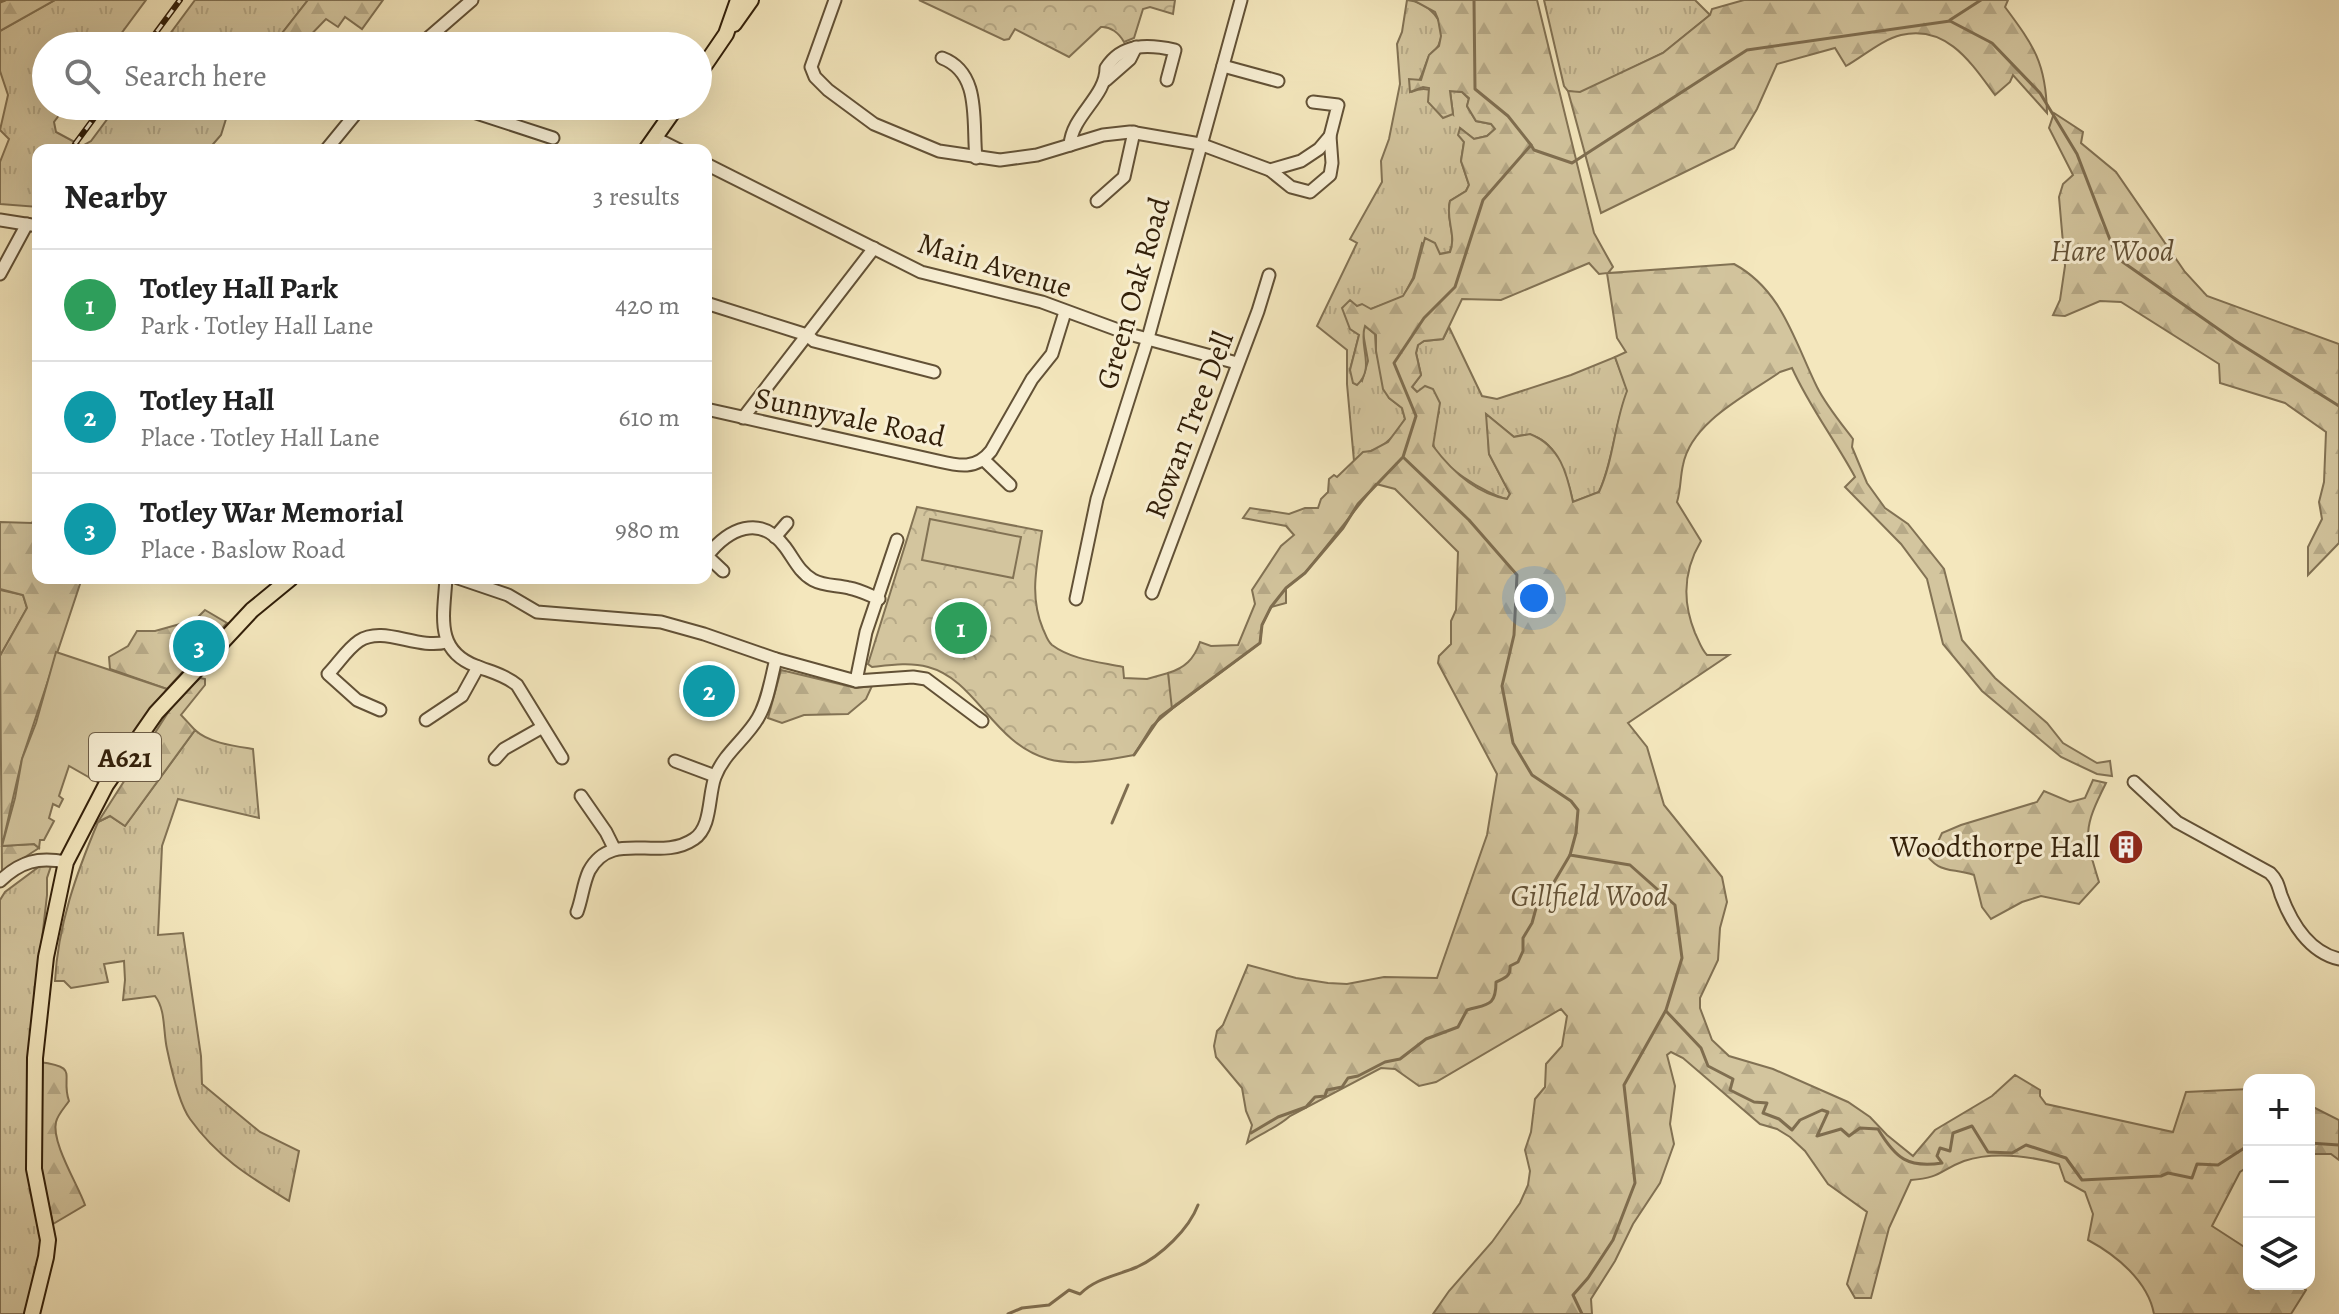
<!DOCTYPE html>
<html lang="en">
<head>
<meta charset="utf-8">
<style>
  body { margin:0; font-family:Alegreya,serif; background:#f2f2f2; color:#222 }
  .controls { position:absolute; right:24px; bottom:24px; display:grid; overflow:hidden; border-radius:16px; box-shadow:0 8px 32px #0002 }
  .controls button { width:72px; height:72px; display:grid; place-items:center; padding:0; border:0; border-bottom:2px solid #e0e0e0; background:#fff; color:#222; font:40px sans-serif }
  .you { position:absolute; left:1534px; top:598px; width:28px; height:28px; margin:-20px; border:6px solid #fff; border-radius:50%; background:#1a73e8; box-shadow:0 0 0 12px #1a73e833 }
  .badge { display:grid; place-items:center; width:52px; height:52px; border-radius:50%; background:#8f2418; color:#fff; font-size:26px; font-weight:700 }
  .pin { position:absolute; translate:-50% -50%; border:4px solid #fff; box-shadow:0 2px 8px #0006 }
  .list { margin:0; padding:0; list-style:none }
  h2 { display:flex; justify-content:space-between; align-items:center; height:104px; margin:0; padding:0 32px; font-size:34px }
  h2 small { font-size:26px; font-weight:400; color:#767676 }
  .list li { display:grid; grid-template-columns:52px 1fr auto; gap:24px; align-items:center; box-sizing:border-box; height:112px; padding:0 32px; border-top:2px solid #e0e0e0 }
  .list b { display:block; font-size:30px; white-space:nowrap }
  .list p { margin:0; font-size:26px; white-space:nowrap; color:#767676 }
  .list em { font-size:26px; font-style:normal; color:#767676 }
  .icon { flex:none; width:44px; height:44px; fill:none; stroke:currentColor; stroke-width:2; stroke-linecap:round; stroke-linejoin:round }
  .map { position:relative; flex:none; width:2339px; height:1314px; overflow:hidden }
  .search { position:absolute; background:#fff; box-shadow:0 8px 32px #0002; left:32px; top:32px; width:680px; height:88px; display:flex; align-items:center; gap:20px; box-sizing:border-box; padding:0 28px; border-radius:44px; color:#767676; font-size:30px }
  .panel { position:absolute; background:#fff; box-shadow:0 8px 32px #0002; left:32px; top:144px; width:680px; height:440px; border-radius:16px }
  .map>svg:first-child { display:block }
</style>
</head>
<body>
<div class="map">
<svg width="2339" height="1314" viewBox="0 0 2339 1314">
  <defs>
    <pattern id="grass-tufts" width="24" height="20" patternUnits="userSpaceOnUse" patternTransform="scale(2)"><rect width="24" height="20" fill="#d3c59e"/><path d="M3 7l-1-3M5 7V3M7 7l1-3M15 17l-1-3M17 17v-4M19 17l1-3" fill="none" stroke="#b6a987"/></pattern>
    <pattern id="forest-firs" width="22" height="20" patternUnits="userSpaceOnUse" patternTransform="scale(2)"><rect width="22" height="20" fill="#d3c59e"/><path d="M5 1l3.5 6h-7zM16 11l3.5 6h-7z" fill="#b6a987"/></pattern>
    <pattern id="park-crowns" width="20" height="18" patternUnits="userSpaceOnUse" patternTransform="scale(2)"><rect width="20" height="18" fill="#d3c59e"/><path d="M2 6a3 3 0 1 1 6 0M12 15a3 3 0 1 1 6 0" fill="none" stroke="#b6a987"/></pattern>
  </defs>
  <rect width="100%" height="100%" fill="#f4e7bd"/>
  <filter id="stains"><feTurbulence type="fractalNoise" baseFrequency=".0025" numOctaves="4"/><feColorMatrix values="0 0 0 0 .2 0 0 0 0 .09 0 0 0 0 .02 0 0 0 .5 -.17"/></filter>
  <radialGradient id="worn" r=".72"><stop offset=".6" stop-color="#630" stop-opacity="0"/><stop offset="1" stop-color="#630" stop-opacity=".3"/></radialGradient>
  <g fill="url(#grass-tufts)" stroke="#827254" stroke-width="2">
    <polygon points="55,0 146,0 112,46 46,46 46,106 66,106 54,122 56,132 82,146 91,141 117,106 230,106 221,135 208,150 38,150 38,207 0,204 0,162 9,139 0,130 8,95 0,71 0,31"/>
    <polygon points="195,0 308,0 272,46 161,46"/>
    <path d="M1407 0C1427 1 1449 22 1439 44 1437 50 1430 52 1428 58 1422 73 1422 79 1411 92 1434 82 1439 98 1453 114L1450 91 1462 92 1469 99 1467 106 1476 121 1491 124 1495 129 1487 136 1474 139 1461 129 1464 142 1461 161 1469 185 1466 191 1450 201C1445 219 1457 235 1450 252L1440 254 1422 243 1413 278 1403 297 1371 309 1359 335 1350 370 1362 381 1368 361 1363 333 1365 326 1375 334 1376 351 1389 398 1402 408 1405 419C1397 433 1387 446 1371 451 1363 454 1361 454 1354 461L1347 384V350L1317 326 1357 243 1350 239 1382 182 1381 161 1389 139 1400 84 1397 44 1402 32Z"/>
    <polygon points="1544,0 1695,0 1710,15 1663,53 1580,93 1568,91 1564,86"/>
    <path d="M1449 327 1482 396 1497 399 1571 375 1615 357 1628 391C1614 424 1614 459 1599 492L1573 502C1567 474 1552 425 1514 437L1487 415 1489 454 1510 494 1507 499C1487 495 1436 464 1433 443 1431 433 1436 422 1439 412L1412 387 1421 375 1416 353 1418 345 1424 341 1443 339Z"/>
    <polygon points="0,590 23,595 27,608 0,656"/>
    <path d="M195 730C209 743 234 746 253 749L259 818 178 799 162 846 158 935 183 933 201 1056 202 1084 260 1132 299 1151 289 1201C250 1177 218 1158 190 1119 179 1104 171 1068 167 1049 163 1032 166 1010 155 996L123 1000 125 980 124 961 104 964 108 982 71 988 64 981H55C58 925 76 874 98 822L110 816 125 826Z"/>
    <polygon points="44,863 51,866 47,878 47,895 30,1045 41,1235 40,1252 27,1314 0,1314 0,900 5,892"/>
  </g>
  <g fill="url(#forest-firs)" stroke="#827254" stroke-width="2" fill-rule="evenodd">
    <polygon points="0,0 55,0 0,31"/>
    <polygon points="308,0 383,0 362,29 345,17 338,27 326,19 300,46 272,46"/>
    <path d="M1413 0H1537L1594 233 1613 267 1608 273 1734 264C1782 290 1794 340 1817 387 1826 405 1840 422 1853 439L1852 447 1867 483 1885 508 1908 524 1944 569 1962 640 1995 678 2047 723 2063 743 2097 763 2110 761 2112 776 2097 774 2061 757 1982 691 1943 644 1927 579 1901 544 1845 487 1855 477C1835 440 1809 406 1792 368L1780 372C1747 395 1691 422 1683 465 1680 478 1681 489 1677 502L1701 541C1683 571 1682 601 1695 633 1699 641 1701 649 1707 655H1729L1628 723 1647 747 1664 805 1722 877 1727 902 1720 928 1718 960 1700 998V1008L1712 1040 1729 1056 1773 1069 1848 1102 1870 1117 1887 1135 1913 1156 1935 1130 1992 1096 2015 1075 2040 1090V1096L2046 1104 2173 1132 2186 1092 2249 1089V1166L2240 1172 2212 1226 2249 1250V1284H2301L2306 1290 2291 1314H2154C2148 1281 2116 1255 2088 1240L2093 1214 2085 1192 2065 1181 2059 1164C2029 1156 1994 1151 1964 1161 1940 1170 1941 1178 1911 1180L1889 1228 1871 1298H1855L1847 1284 1867 1212 1828 1184 1805 1151 1790 1137 1777 1129 1760 1124 1683 1058 1671 1052 1667 1055 1675 1086 1670 1124 1674 1144 1660 1183 1633 1224 1615 1261 1591 1299 1592 1314H1433L1449 1291 1492 1242 1520 1203 1528 1185 1530 1171 1525 1150 1531 1132 1535 1099 1545 1087 1546 1064 1562 1046 1567 1016 1561 1009 1436 1082 1419 1086 1395 1069 1381 1068 1290 1116C1277 1128 1261 1133 1247 1143L1252 1125 1246 1111 1242 1088 1216 1057 1214 1046 1217 1031 1223 1025 1248 965 1296 978 1328 983 1347 984 1384 977 1437 978 1487 835 1497 774 1438 663 1439 656 1451 644V621L1456 610 1458 552 1395 489 1376 484 1305 573 1286 588V603L1271 607 1262 625 1260 643 1172 709 1170 704 1168 673C1185 668 1194 659 1200 642L1211 646 1238 645 1255 604 1252 590 1281 546 1294 535 1286 526 1243 518 1250 508 1289 514 1305 508H1318L1321 499 1328 492 1329 479 1334 475 1337 477 1363 452 1371 451 1388 442 1405 419 1402 408 1389 398 1383 389 1376 351V335L1365 326C1358 345 1376 368 1357 385L1353 383 1350 370 1359 335 1350 329 1342 308 1350 300 1357 306 1362 304 1371 309 1403 296 1414 278 1425 238 1435 243 1440 254 1450 252C1457 235 1445 219 1450 201L1466 191 1469 185 1461 161 1464 142 1458 135 1460 128 1474 139 1487 136 1495 129 1491 124 1476 121 1467 106 1469 98 1462 92 1450 91 1453 114 1443 118 1428 102 1429 88 1423 87 1410 92 1409 79 1421 80 1429 55 1439 46 1441 36 1438 19 1435 12ZM1589 263 1599 274 1607 273 1617 338 1626 352 1615 357 1627 391C1614 424 1614 459 1599 492L1573 502C1567 473 1560 446 1530 434L1514 437 1486 414 1489 454 1510 494 1507 499C1476 494 1451 470 1433 446L1440 403 1433 389 1425 386 1417 392 1412 387 1421 375 1416 353 1418 345 1424 341 1443 339 1462 299 1501 300Z"/>
    <path d="M1744 0H2008L2005 7C2034 46 2046 63 2047 113L2013 75 2010 82 1995 95C1972 64 1947 24 1901 35 1883 39 1862 57 1846 66L1835 48 1777 64 1757 109 1734 148 1601 213 1568 91 1580 92 1663 53 1710 15 1712 9Z"/>
    <polygon points="2054,113 2083,132 2081,143 2116,172 2185,272 2207,296 2339,344 2339,543 2308,575 2308,547 2322,519 2319,502 2324,482 2326,432 2285,403 2220,383 2219,364 2121,302 2100,301 2065,316 2053,315 2060,300 2065,266 2059,197 2063,184 2073,175 2049,128"/>
    <polygon points="38,510 38,578 82,578 22,759 2,846 34,844 39,848 2,872 0,656 27,608 23,595 0,589 0,522 32,523"/>
    <polygon points="205,610 227,623 207,645 200,640 192,646 199,654 167,689 110,669 109,657 128,646 137,631 155,631 180,624 191,624"/>
    <polygon points="781,670 856,688 872,686 866,699 848,714 804,715 782,723 768,718"/>
    <polygon points="200,678 205,679 205,685 181,715 195,730 125,826 110,816 98,822 176,700"/>
    <path d="M2093 780 2106 783C2083 829 2084 834 2099 882L2079 904 2041 896 2022 902 1991 919 1982 907 1974 875C1949 867 1939 875 1922 849L1936 846 1942 833 1961 825 2037 802 2044 791 2070 802 2085 798Z"/>
    <path d="M39 1062C81 1067 60 1075 69 1101 65 1107 58 1114 56 1122 51 1142 78 1185 85 1205L53 1224 41 1169Z"/>
    <polygon points="2309,1105 2339,1120 2339,1160 2331,1154 2309,1154"/>
  </g>
  <g fill="url(#park-crowns)" stroke="#827254" stroke-width="2">
    <path d="M919 0H1175L1173 14 1150 7 1143 9 1134 38 1124 42C1119 33 1110 26 1101 27L1069 57 1015 29 1009 39 1004 40Z"/>
    <path d="M917 507 1042 531C1037 565 1029 596 1043 629 1046 635 1047 641 1052 645 1072 660 1100 662 1123 667L1124 678 1147 679 1168 673 1172 709 1152 726 1134 755C1108 760 1074 766 1048 759 992 743 977 680 928 667 910 662 890 665 872 667L868 664Z"/>
  </g>
  <g fill="#d3c59e" stroke="#827254" stroke-width="2">
    <polygon points="930,519 1021,537 1013,578 922,560"/>
    <polygon points="56,652 167,689 99,783 69,766 59,796 63,799 59,807 53,804 49,818 54,821 44,840 40,840 39,848 34,844 2,846 15,798 22,759 36,723"/>
  </g>
  <g fill="none" stroke-linecap="round" stroke-linejoin="round">
    <g stroke="#7f6e50" stroke-width="3">
      <polyline points="1474,0 1475,89 1508,116 1531,145 1483,200 1455,287 1424,318 1394,363 1416,416 1403,457 1469,520 1517,575 1514,635 1502,686 1513,743 1532,775 1571,801 1578,810 1576,833 1570,855 1630,865 1675,905 1682,958 1666,1010 1624,1085 1635,1183 1613,1240 1588,1278 1573,1295 1582,1314"/>
      <polyline points="0,2 5,0"/>
      <polyline points="1950,20 1981,0"/>
      <polyline points="1531,145 1534,150 1572,163 1747,50 1950,21 1992,43 2040,93 2077,154 2117,258 2234,340 2339,406"/>
      <polyline points="1134,755 1160,717 1260,643 1262,625 1271,607 1286,588 1305,573 1343,528 1358,504 1402,458"/>
      <polyline points="1112,823 1128,785"/>
      <path d="M1666 1011 1701 1048 1708 1066 1733 1079 1730 1090 1754 1102 1767 1103 1763 1113 1779 1119 1792 1130 1800 1120 1822 1110 1828 1112 1817 1136 1841 1129 1849 1136 1860 1128 1878 1129C1896 1159 1908 1168 1942 1163L1937 1156 1940 1148 1950 1151 1953 1133 1972 1126 1988 1152 2012 1153 2026 1145 2066 1158 2082 1180 2161 1176 2168 1173 2192 1178 2197 1164 2218 1165 2249 1145"/>
      <path d="M1251 1133 1278 1117 1306 1107 1315 1097 1325 1096 1327 1090 1342 1087 1348 1078 1358 1076 1385 1062 1400 1059 1426 1039 1458 1027 1467 1010C1487 1004 1496 1007 1496 982 1504 978 1511 977 1510 966L1518 962 1523 951V938L1532 923 1538 901 1547 894 1570 855"/>
      <polyline points="2309,1143 2339,1145"/>
      <path d="M1008 1314 1022 1308 1049 1305 1069 1290 1080 1294C1096 1278 1116 1276 1137 1267 1161 1256 1189 1229 1198 1205"/>
    </g>
    <g stroke="#625136" stroke-width="15">
      <g id="minor">
        <polyline points="835,0 811,67 815,77 828,90 874,124 939,151 1000,160 1037,155 1103,135 1130,132 1200,144 1270,170 1301,161 1319,149 1330,136 1338,105 1313,102"/>
        <polyline points="419,46 472,0"/>
        <path d="M942 58C982 73 972 123 976 158"/>
        <polyline points="1223,66 1278,81"/>
        <polyline points="1106,80 1130,59 1136,47"/>
        <polyline points="455,106 553,138"/>
        <polyline points="655,138 679,150"/>
        <path d="M1070 145C1072 115 1106 97 1106 68 1122 43 1148 44 1175 50L1167 80"/>
        <polyline points="326,150 362,106"/>
        <polyline points="706,164 921,272 1042,302 1129,334 1237,363"/>
        <polyline points="1270,170 1291,187 1310,192 1330,175 1332,163 1330,136"/>
        <polyline points="1097,201 1124,177 1134,132"/>
        <polyline points="0,220 38,226"/>
        <polyline points="0,274 27,224"/>
        <polyline points="706,303 807,335 814,341 934,372"/>
        <path d="M706 409 938 461C959 466 976 470 991 451L1032 379 1052 354 1065 312"/>
        <polyline points="743,418 874,248"/>
        <polyline points="984,460 1010,485"/>
        <polyline points="775,537 787,523"/>
        <path d="M723 571 707 556C728 529 760 513 785 547 794 559 799 572 813 580 824 586 837 585 849 588 860 590 869 595 879 599"/>
        <path d="M446 578C444 615 434 650 476 666 491 672 505 675 517 685L562 758"/>
        <polyline points="458,578 508,595 537,612 661,622 704,634 776,659 856,681 913,677 926,679 982,721"/>
        <polyline points="1152,593 1258,311 1269,275"/>
        <polyline points="1076,599 1097,499 1148,338 1241,0"/>
        <polyline points="856,681 866,632 897,540"/>
        <path d="M380 710 357 700 328 674C338 664 347 649 359 641 384 625 416 650 447 642"/>
        <polyline points="426,720 462,696 478,667"/>
        <polyline points="495,759 504,749 541,728"/>
        <polyline points="675,761 715,776"/>
        <path d="M2134 782 2177 822 2270 873C2277 880 2278 885 2281 895 2291 922 2309 952 2339 959"/>
        <polyline points="581,796 606,832 614,848"/>
        <path d="M0 881C21 861 38 857 66 862"/>
        <path d="M577 912C582 899 583 884 589 871 612 828 659 863 694 839 712 827 708 796 715 777 724 753 746 739 758 718 768 701 771 678 776 659"/>
      </g>
    </g>
    <g stroke="#321f09" stroke-width="18">
      <g id="major">
        <polyline points="734,24 751,0"/>
        <polyline points="698,75 726,34 738,0"/>
        <polyline points="646,150 677,106"/>
        <polyline points="32,1314 46,1257 48,1240 34,1169 35,1058 46,957 66,862 106,785 156,713 252,610 291,578"/>
      </g>
    </g>
    <use href="#minor" stroke="#f8efd4" stroke-width="11"/>
    <use href="#major" stroke="#f4e7bd" stroke-width="14"/>
    <g stroke="#321f09" stroke-width="6">
      <g id="rail">
        <polyline points="146,46 180,0"/>
        <polyline points="75,144 103,106"/>
      </g>
    </g>
    <use href="#rail" stroke="#f8efd4" stroke-width="3" stroke-dasharray="9" stroke-linecap="butt"/>
  </g>
  <defs>
    <g id="building-disc" transform="scale(1.8)"><circle r="9.5" fill="#8f2418" stroke="#f8efd4"/><path d="M-4-6H4V6H1V3H-1V6H-4ZM-2.5-4.3h1.7v1.8h-1.7ZM.8-4.3h1.7v1.8H.8ZM-2.5-1h1.7V.8h-1.7ZM.8-1h1.7V.8H.8Z" fill="#fff"/></g>
  </defs>
  <g fill-rule="evenodd">
    <use href="#building-disc" x="2126" y="847"/>
  </g>
  <g text-anchor="middle" stroke-width="6" stroke-linejoin="round" paint-order="stroke">
    <rect fill="#f8efd4" stroke="#6d5d46" stroke-width="2" x="89" y="733" width="72" height="48" rx="6"/>
    <g font-size="28" font-weight="bold" fill="#321f09">
      <text x="125" y="767">A621</text>
    </g>
    <g font-size="30" font-style="italic" fill="#625136" stroke="#f8efd4">
      <text x="2112" y="261">Hare Wood</text>
      <text x="1589" y="906">Gillfield Wood</text>
    </g>
    <g font-size="30" fill="#321f09" stroke="#f8efd4">
      <text transform="translate(995 265) rotate(17)" y="10">Main Avenue</text>
      <text transform="translate(1133 293) rotate(-74)" y="10">Green Oak Road</text>
      <text transform="translate(850 417) rotate(12)" y="10">Sunnyvale Road</text>
      <text transform="translate(1189 425) rotate(-69)" y="10">Rowan Tree Dell</text>
    </g>
    <g font-size="30" fill="#321f09" stroke="#f8efd4" text-anchor="end">
      <text x="2100" y="857">Woodthorpe Hall</text>
    </g>
  </g>
  <rect width="100%" height="100%" filter="url(#stains)"/>
  <rect width="100%" height="100%" fill="url(#worn)"/>
</svg>
<div class="controls">
<button>+</button>
<button>−</button>
<button><svg class="icon" aria-label="layers" viewBox="0 0 24 24"><path d="M12 4l9 5-9 5-9-5zM3 14l9 5 9-5"/></svg></button>
</div>
<div class="you"></div>
<div class="pin badge" style="left:961px;top:628px;background:#2e9e5b">1</div>
<div class="pin badge" style="left:709px;top:691px;background:#0f9aa8">2</div>
<div class="pin badge" style="left:199px;top:646px;background:#0f9aa8">3</div>
<div class="search"><svg class="icon" aria-label="search" viewBox="0 0 24 24"><circle cx="10" cy="10" r="6"/><path d="M15 15l6 6"/></svg>Search here</div>
<section class="panel">
<h2>Nearby<small>3 results</small></h2>
<ul class="list">
<li><span class="badge" style="background:#2e9e5b">1</span><div><b>Totley Hall Park</b><p>Park · Totley Hall Lane</p></div><em>420 m</em></li>
<li><span class="badge" style="background:#0f9aa8">2</span><div><b>Totley Hall</b><p>Place · Totley Hall Lane</p></div><em>610 m</em></li>
<li><span class="badge" style="background:#0f9aa8">3</span><div><b>Totley War Memorial</b><p>Place · Baslow Road</p></div><em>980 m</em></li>
</ul>
</section>
</div>
</body>
</html>
